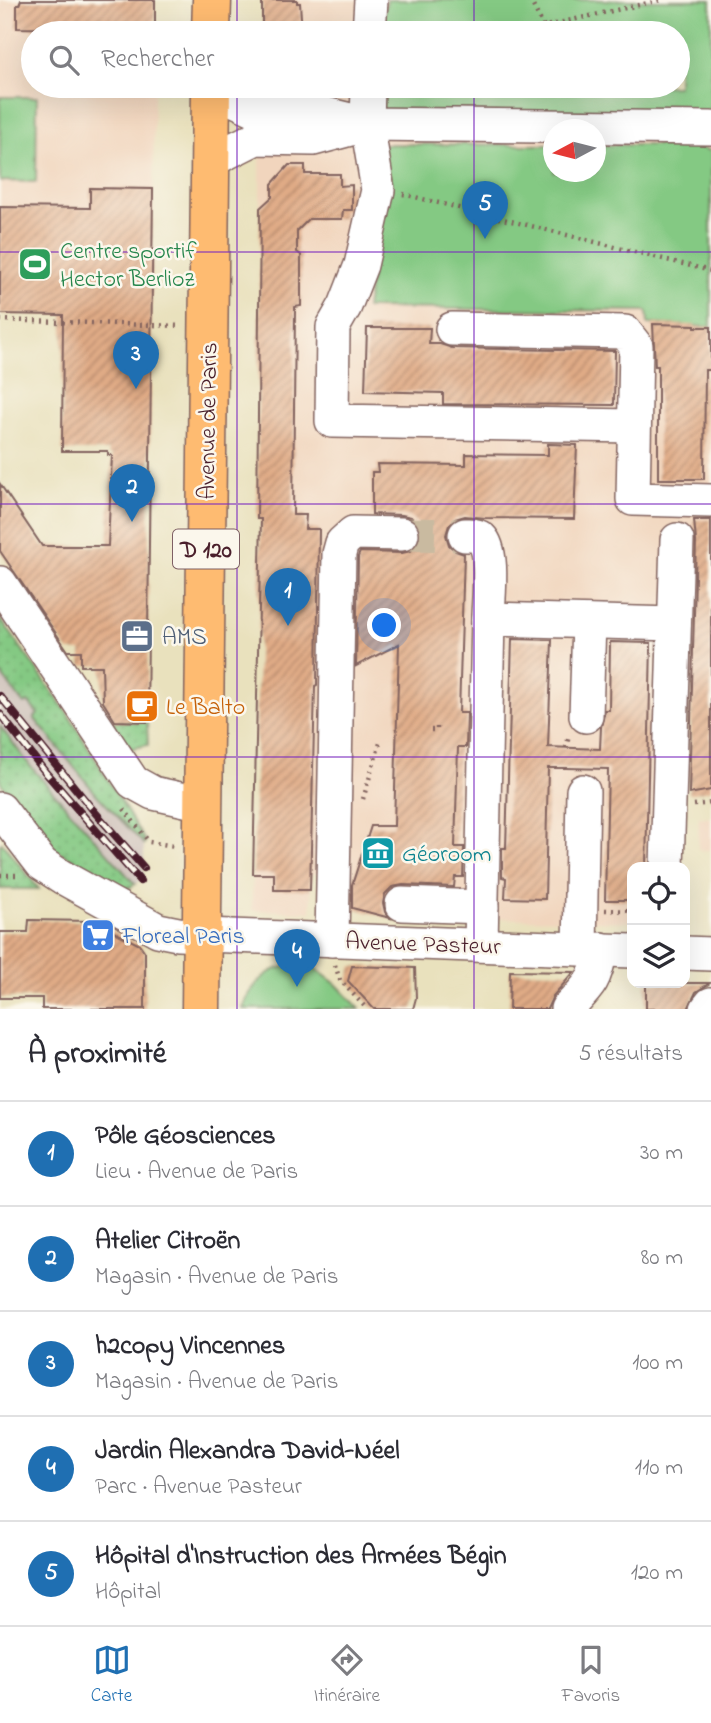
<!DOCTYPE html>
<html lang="fr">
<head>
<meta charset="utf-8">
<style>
  body { margin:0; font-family:"Indie Flower",sans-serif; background:#f7f7f7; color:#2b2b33 }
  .controls { position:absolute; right:21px; bottom:21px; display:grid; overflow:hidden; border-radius:14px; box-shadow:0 7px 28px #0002 }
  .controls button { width:63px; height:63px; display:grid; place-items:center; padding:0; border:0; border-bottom:2px solid #e1e1e2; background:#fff; color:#2b2b33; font:35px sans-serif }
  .compass { position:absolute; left:543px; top:119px; width:63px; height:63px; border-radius:50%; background:#fff; box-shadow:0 7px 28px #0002; rotate:263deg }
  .you { position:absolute; left:385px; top:626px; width:24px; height:24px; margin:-18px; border:5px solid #fff; border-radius:50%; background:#1a73e8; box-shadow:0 0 0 10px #1a73e833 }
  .badge { display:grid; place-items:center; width:46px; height:46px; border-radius:50%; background:#1f6fb2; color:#fff; font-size:23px; font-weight:700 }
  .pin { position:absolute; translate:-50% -58px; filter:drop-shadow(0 2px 4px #0008) }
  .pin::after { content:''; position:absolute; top:37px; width:24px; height:21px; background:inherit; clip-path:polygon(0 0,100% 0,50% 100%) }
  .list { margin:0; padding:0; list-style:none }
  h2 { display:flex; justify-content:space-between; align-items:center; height:91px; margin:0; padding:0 28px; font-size:30px }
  h2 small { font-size:23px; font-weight:400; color:#7c7c81 }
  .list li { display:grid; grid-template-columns:46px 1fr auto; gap:21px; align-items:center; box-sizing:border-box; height:105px; padding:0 28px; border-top:2px solid #e1e1e2 }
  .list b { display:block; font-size:26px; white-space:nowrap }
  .list p { margin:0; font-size:23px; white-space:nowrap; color:#7c7c81 }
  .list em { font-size:23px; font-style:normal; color:#7c7c81 }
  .icon { flex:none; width:38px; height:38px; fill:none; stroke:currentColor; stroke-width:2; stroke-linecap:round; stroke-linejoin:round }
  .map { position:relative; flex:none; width:711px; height:1009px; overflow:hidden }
  .search { position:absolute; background:#fff; box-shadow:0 7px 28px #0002; left:21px; right:21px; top:21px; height:77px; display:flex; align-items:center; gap:18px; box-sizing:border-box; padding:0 24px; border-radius:38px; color:#7c7c81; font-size:26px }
  .sheet { height:616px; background:#fff }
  nav { display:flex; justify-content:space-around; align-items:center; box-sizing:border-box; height:98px; border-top:2px solid #e1e1e2; background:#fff; font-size:19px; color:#7c7c81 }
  nav a { display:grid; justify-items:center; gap:4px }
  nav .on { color:#1f6fb2 }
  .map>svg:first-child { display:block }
</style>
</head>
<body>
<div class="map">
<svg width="711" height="1009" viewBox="0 0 711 1009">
  <defs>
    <pattern id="grass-dots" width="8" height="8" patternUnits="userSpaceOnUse" patternTransform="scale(1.75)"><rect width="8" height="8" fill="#84c983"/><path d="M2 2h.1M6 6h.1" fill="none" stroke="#74ac71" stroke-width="1.8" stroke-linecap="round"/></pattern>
    <pattern id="building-hatch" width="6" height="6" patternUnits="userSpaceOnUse" patternTransform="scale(1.75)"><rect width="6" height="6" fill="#e0ab86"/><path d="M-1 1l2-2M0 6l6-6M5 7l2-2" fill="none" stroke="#b88b6e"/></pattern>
  </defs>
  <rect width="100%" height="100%" fill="#fbf7ec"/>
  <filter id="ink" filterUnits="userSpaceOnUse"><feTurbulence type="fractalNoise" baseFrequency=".0143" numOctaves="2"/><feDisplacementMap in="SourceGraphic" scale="14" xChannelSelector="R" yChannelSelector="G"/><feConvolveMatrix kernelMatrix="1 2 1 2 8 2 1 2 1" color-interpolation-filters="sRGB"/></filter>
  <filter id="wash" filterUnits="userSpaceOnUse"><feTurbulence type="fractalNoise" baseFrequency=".00686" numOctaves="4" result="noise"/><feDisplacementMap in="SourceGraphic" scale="28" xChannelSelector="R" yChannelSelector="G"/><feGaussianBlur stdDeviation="1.57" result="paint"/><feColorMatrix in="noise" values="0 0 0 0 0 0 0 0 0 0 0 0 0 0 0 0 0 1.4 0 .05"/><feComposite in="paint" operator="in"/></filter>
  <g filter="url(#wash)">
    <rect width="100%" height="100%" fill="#e9e1bd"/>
    <g fill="#f1d5bd" fill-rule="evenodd">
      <polygon points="0,0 91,0 155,15 155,33 33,33 33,86 154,86 153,222 105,222 70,208 0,207"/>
      <path d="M262 0H711V636L684 635 656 867H632V922L491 918 392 901 391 919 345 906 354 880 341 874H311V912L252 910 261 528V520L257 519 261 86H678V33H262ZM554 130H596V172H554Z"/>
      <polygon points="699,817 711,818 711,850 698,850"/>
    </g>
    <polygon fill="#cec1ba" points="0,634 130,828 144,844 144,878 126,890 0,781"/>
    <g fill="url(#grass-dots)" stroke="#677457" stroke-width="2">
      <polygon points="0,618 68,714 145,841 144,844 97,795 34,718 38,714 28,702 24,704 0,673"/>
      <polygon points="111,721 147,722 148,745 130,749"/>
      <polygon points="0,726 31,767 135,884 126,890 48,845 0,782"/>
      <polygon points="2,843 39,889 0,889 0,844"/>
    </g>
    <g fill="#84c983" stroke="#677457" stroke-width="2">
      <polygon points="387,0 711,0 711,109 705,113 378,113 378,86 678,86 678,33 379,33"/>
      <polygon points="0,97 37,97 36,182 0,181"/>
      <polygon points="380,144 553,145 554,172 596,172 596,145 692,145 711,151 711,327 648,324 647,311 366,308 379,221"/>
      <path d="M312 966 336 984 360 1009H243C248 991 264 970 284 967 293 965 303 966 312 966Z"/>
    </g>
    <g id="blocks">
      <g fill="url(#building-hatch)">
        <polygon points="21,0 155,0 155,33 88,33 81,29 17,28 17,5 19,5"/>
        <polygon points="262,0 297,0 297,3 300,3 302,33 262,33"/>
        <polygon points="289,165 305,165 305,174 340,174 340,186 352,185 352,210 343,210 342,219 309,219 297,231 297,252 301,255 301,306 295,307 293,515 306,515 305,529 319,529 317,685 315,686 310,890 274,890 274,874 253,874 261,519 257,519 260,208 272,197 272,184"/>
        <polygon points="90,188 153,189 147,722 115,721 103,702 102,666 81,666 81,651 68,651 0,551 0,484 42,546 108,546 112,455 108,455 108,451 62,451 63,315 0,314 0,207 90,208"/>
        <polygon points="653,324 695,325 695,327 711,327 711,370 705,370 704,479 658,479 658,366 655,366"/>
        <polygon points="367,328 430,328 429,344 440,344 452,348 615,351 614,405 443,404 443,393 365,391"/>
        <polygon points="548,444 577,445 574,519 485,518 465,516 455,519 449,525 446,535 449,545 455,551 464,554 459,713 467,713 466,747 458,747 455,847 464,847 463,877 455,877 454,887 403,885 392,887 385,894 383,903 385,912 390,918 352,908 352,885 371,826 394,826 399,644 356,666 358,557 360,552 402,553 411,551 418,544 421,535 418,524 411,517 402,515 372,514 372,472 378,472 377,464 466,465 466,454 548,455"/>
        <polygon points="694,520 711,520 711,790 689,794 696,541"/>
        <polygon points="512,639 552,640 548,747 600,749 601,727 605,710 609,710 610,642 651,643 646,867 632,867 632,900 605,900 608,769 566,768 548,768 545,899 505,898 506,878 502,877 502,848 506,848"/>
        <polygon points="29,920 93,921 140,945 145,952 145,1009 42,1009 42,998 0,998 0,932 28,932"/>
        <polygon points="352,966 415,968 416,998 413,1009 374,1009 348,981"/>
        <polygon points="510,971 574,972 553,996 547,1009 509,1009"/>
        <polygon points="646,983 710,983 696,992 688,1009 646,1009"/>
      </g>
    </g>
  </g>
  <g filter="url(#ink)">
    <use href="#blocks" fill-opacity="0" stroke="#82635e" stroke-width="2"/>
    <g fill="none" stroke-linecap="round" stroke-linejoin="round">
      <polyline stroke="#c9baa0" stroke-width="33" stroke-dasharray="33 17" stroke-linecap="butt" points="402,534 465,535"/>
      <g stroke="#82635e" stroke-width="36">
        <g id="minor">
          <polyline points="369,33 371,0"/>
          <polyline points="368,86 367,124 378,190 361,265 345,306 333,327 332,421 634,426"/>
          <polyline points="211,89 256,110 313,111 367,124 711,128"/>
          <polyline points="210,161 256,138 313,139 365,125"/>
          <polyline points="452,329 625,332 636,346 633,499 711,501"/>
          <path d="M465 535C470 535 476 534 481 538 495 551 488 601 488 619"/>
          <polyline points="0,583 133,782 153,793 203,804"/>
          <polyline points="586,716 589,622"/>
          <polyline points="0,809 42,864 62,877 158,930 178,934 632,951"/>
          <polyline points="667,867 677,540"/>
          <polyline points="402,904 482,907"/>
          <polyline points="332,940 339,554 342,543 353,533 402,534"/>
          <polyline points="481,944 488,619 674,624"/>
          <polyline points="580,948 583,791"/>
          <polyline points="685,953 711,954"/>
          <path d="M567 1009C590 985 595 982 601 949"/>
          <polyline points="707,1009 711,1004"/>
        </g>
      </g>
      <g stroke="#82635e" stroke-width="41">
        <g id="major">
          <polyline points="211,33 212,0"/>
          <polyline points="201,1009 211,86"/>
        </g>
      </g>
      <g stroke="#82635e" stroke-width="4.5" stroke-dasharray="2 5" stroke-linecap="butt">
        <polyline points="530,0 544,27"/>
        <polyline points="514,33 661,0"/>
        <polyline points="403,194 711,271"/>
        <polyline points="0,320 181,326"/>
        <polyline points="431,730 437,730 437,725 434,725"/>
        <polyline points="566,748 569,736"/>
        <polyline points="363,799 380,743"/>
        <polyline points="694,805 711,803"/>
        <polyline points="124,809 149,842 175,846"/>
        <polyline points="0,875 17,875"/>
        <polyline points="605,910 632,911"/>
        <polyline points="335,965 340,980 367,1009"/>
      </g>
      <use href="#minor" stroke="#fff" stroke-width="33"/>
      <use href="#major" stroke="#febb71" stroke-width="38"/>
      <g stroke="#4a1f2b" stroke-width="8">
        <g id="rail">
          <polyline points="0,696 93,810 144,868"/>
          <polyline points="0,714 46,773 140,881"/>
        </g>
      </g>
      <use href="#rail" stroke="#fbf7ec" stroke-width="5" stroke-dasharray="16" stroke-linecap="butt"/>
    </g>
  </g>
  <path fill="none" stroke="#7b2cbf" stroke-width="2" stroke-opacity="0.55" d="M237 0V33M474 0V33M237 86V1009M474 86V1009M0 252H711M0 504H711M0 757H711"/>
  <defs>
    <g id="stadium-square" transform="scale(1.75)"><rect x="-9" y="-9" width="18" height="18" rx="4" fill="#2e9e5b" stroke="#fbf7ec"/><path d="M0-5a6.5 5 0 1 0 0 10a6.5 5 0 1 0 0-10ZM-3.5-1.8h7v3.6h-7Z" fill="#fff"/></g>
    <g id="office-square" transform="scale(1.75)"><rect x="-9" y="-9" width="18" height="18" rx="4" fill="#5c6f8a" stroke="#fbf7ec"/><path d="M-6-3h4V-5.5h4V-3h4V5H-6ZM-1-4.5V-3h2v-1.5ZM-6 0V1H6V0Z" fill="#fff"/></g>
    <g id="cafe-square" transform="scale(1.75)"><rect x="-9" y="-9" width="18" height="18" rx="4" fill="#e8710a" stroke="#fbf7ec"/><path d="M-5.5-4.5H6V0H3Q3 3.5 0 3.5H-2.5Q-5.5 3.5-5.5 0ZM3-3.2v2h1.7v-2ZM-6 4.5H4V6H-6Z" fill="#fff"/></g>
    <g id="museum-square" transform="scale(1.75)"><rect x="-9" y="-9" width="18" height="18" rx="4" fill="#0f9aa8" stroke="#fbf7ec"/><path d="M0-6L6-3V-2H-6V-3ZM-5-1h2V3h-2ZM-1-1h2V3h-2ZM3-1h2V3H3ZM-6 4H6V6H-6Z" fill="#fff"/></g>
    <g id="supermarket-square" transform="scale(1.75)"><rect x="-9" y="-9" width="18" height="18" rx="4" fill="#3f7fe0" stroke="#fbf7ec"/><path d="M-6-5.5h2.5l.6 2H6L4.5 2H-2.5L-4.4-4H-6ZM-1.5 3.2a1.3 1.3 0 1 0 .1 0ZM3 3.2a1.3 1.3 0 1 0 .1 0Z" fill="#fff"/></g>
  </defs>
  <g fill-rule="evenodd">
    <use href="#stadium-square" x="35" y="264"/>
    <use href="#office-square" x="137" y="636"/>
    <use href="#cafe-square" x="142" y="706"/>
    <use href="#museum-square" x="378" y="853"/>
    <use href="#supermarket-square" x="98" y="935"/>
  </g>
  <g text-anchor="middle" stroke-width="5" stroke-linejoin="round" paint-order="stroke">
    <rect fill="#fbf7ec" stroke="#7f6065" stroke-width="2" x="173" y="529.5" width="66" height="39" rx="5"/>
    <g font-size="23" font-weight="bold" fill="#4a1f2b">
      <text x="206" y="557">D 120</text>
    </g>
    <g font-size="24" fill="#27864d" stroke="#fbf7ec" text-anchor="start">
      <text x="60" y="258">Centre sportif<tspan x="60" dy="28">Hector Berlioz</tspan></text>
    </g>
    <g font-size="24" fill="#4a1f2b" stroke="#fbf7ec">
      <text transform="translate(207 421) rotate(-89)" y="8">Avenue de Paris</text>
      <text transform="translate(423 943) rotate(2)" y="8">Avenue Pasteur</text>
    </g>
    <g font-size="24" fill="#4e5e75" stroke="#fbf7ec" text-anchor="start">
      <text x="162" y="644">AMS</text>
    </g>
    <g font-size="24" fill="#c56008" stroke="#fbf7ec" text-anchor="start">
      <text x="166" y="714">Le Balto</text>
    </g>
    <g font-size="24" fill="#0d838f" stroke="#fbf7ec" text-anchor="start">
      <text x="402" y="861">Géoroom</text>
    </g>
    <g font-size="24" fill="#366cbe" stroke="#fbf7ec" text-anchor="start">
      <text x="122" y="943">Floreal Paris</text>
    </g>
  </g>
</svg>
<div class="controls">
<button><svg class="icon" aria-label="locate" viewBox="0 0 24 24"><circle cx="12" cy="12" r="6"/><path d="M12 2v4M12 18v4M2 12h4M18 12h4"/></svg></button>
<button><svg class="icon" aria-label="layers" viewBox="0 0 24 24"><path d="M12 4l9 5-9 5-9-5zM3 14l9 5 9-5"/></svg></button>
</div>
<svg class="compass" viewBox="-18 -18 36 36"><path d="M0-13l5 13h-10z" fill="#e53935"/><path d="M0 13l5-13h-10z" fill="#7c7c81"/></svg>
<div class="you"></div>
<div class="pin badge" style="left:288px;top:626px">1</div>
<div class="pin badge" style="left:132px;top:522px">2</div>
<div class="pin badge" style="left:136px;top:389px">3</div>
<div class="pin badge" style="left:297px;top:987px">4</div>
<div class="pin badge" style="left:485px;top:239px">5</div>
<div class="search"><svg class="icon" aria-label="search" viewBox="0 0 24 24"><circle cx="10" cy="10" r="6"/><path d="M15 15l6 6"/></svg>Rechercher</div>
</div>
<section class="sheet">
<h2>À proximité<small>5 résultats</small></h2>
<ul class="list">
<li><span class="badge">1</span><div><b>Pôle Géosciences</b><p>Lieu · Avenue de Paris</p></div><em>30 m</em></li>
<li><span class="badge">2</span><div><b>Atelier Citroën</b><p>Magasin · Avenue de Paris</p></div><em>80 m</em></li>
<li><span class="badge">3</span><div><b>h2copy Vincennes</b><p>Magasin · Avenue de Paris</p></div><em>100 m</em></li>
<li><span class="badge">4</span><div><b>Jardin Alexandra David-Néel</b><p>Parc · Avenue Pasteur</p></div><em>110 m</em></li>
<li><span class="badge">5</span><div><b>Hôpital d'Instruction des Armées Bégin</b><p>Hôpital</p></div><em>120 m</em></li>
</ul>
</section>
<nav>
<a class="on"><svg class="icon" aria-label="map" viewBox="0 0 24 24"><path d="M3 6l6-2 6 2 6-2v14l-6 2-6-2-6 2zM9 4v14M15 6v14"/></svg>Carte</a>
<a><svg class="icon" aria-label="directions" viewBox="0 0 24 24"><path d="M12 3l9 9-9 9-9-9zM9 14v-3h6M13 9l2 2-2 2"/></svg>Itinéraire</a>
<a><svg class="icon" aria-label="saved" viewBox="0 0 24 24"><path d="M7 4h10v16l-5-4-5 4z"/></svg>Favoris</a>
</nav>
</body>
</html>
